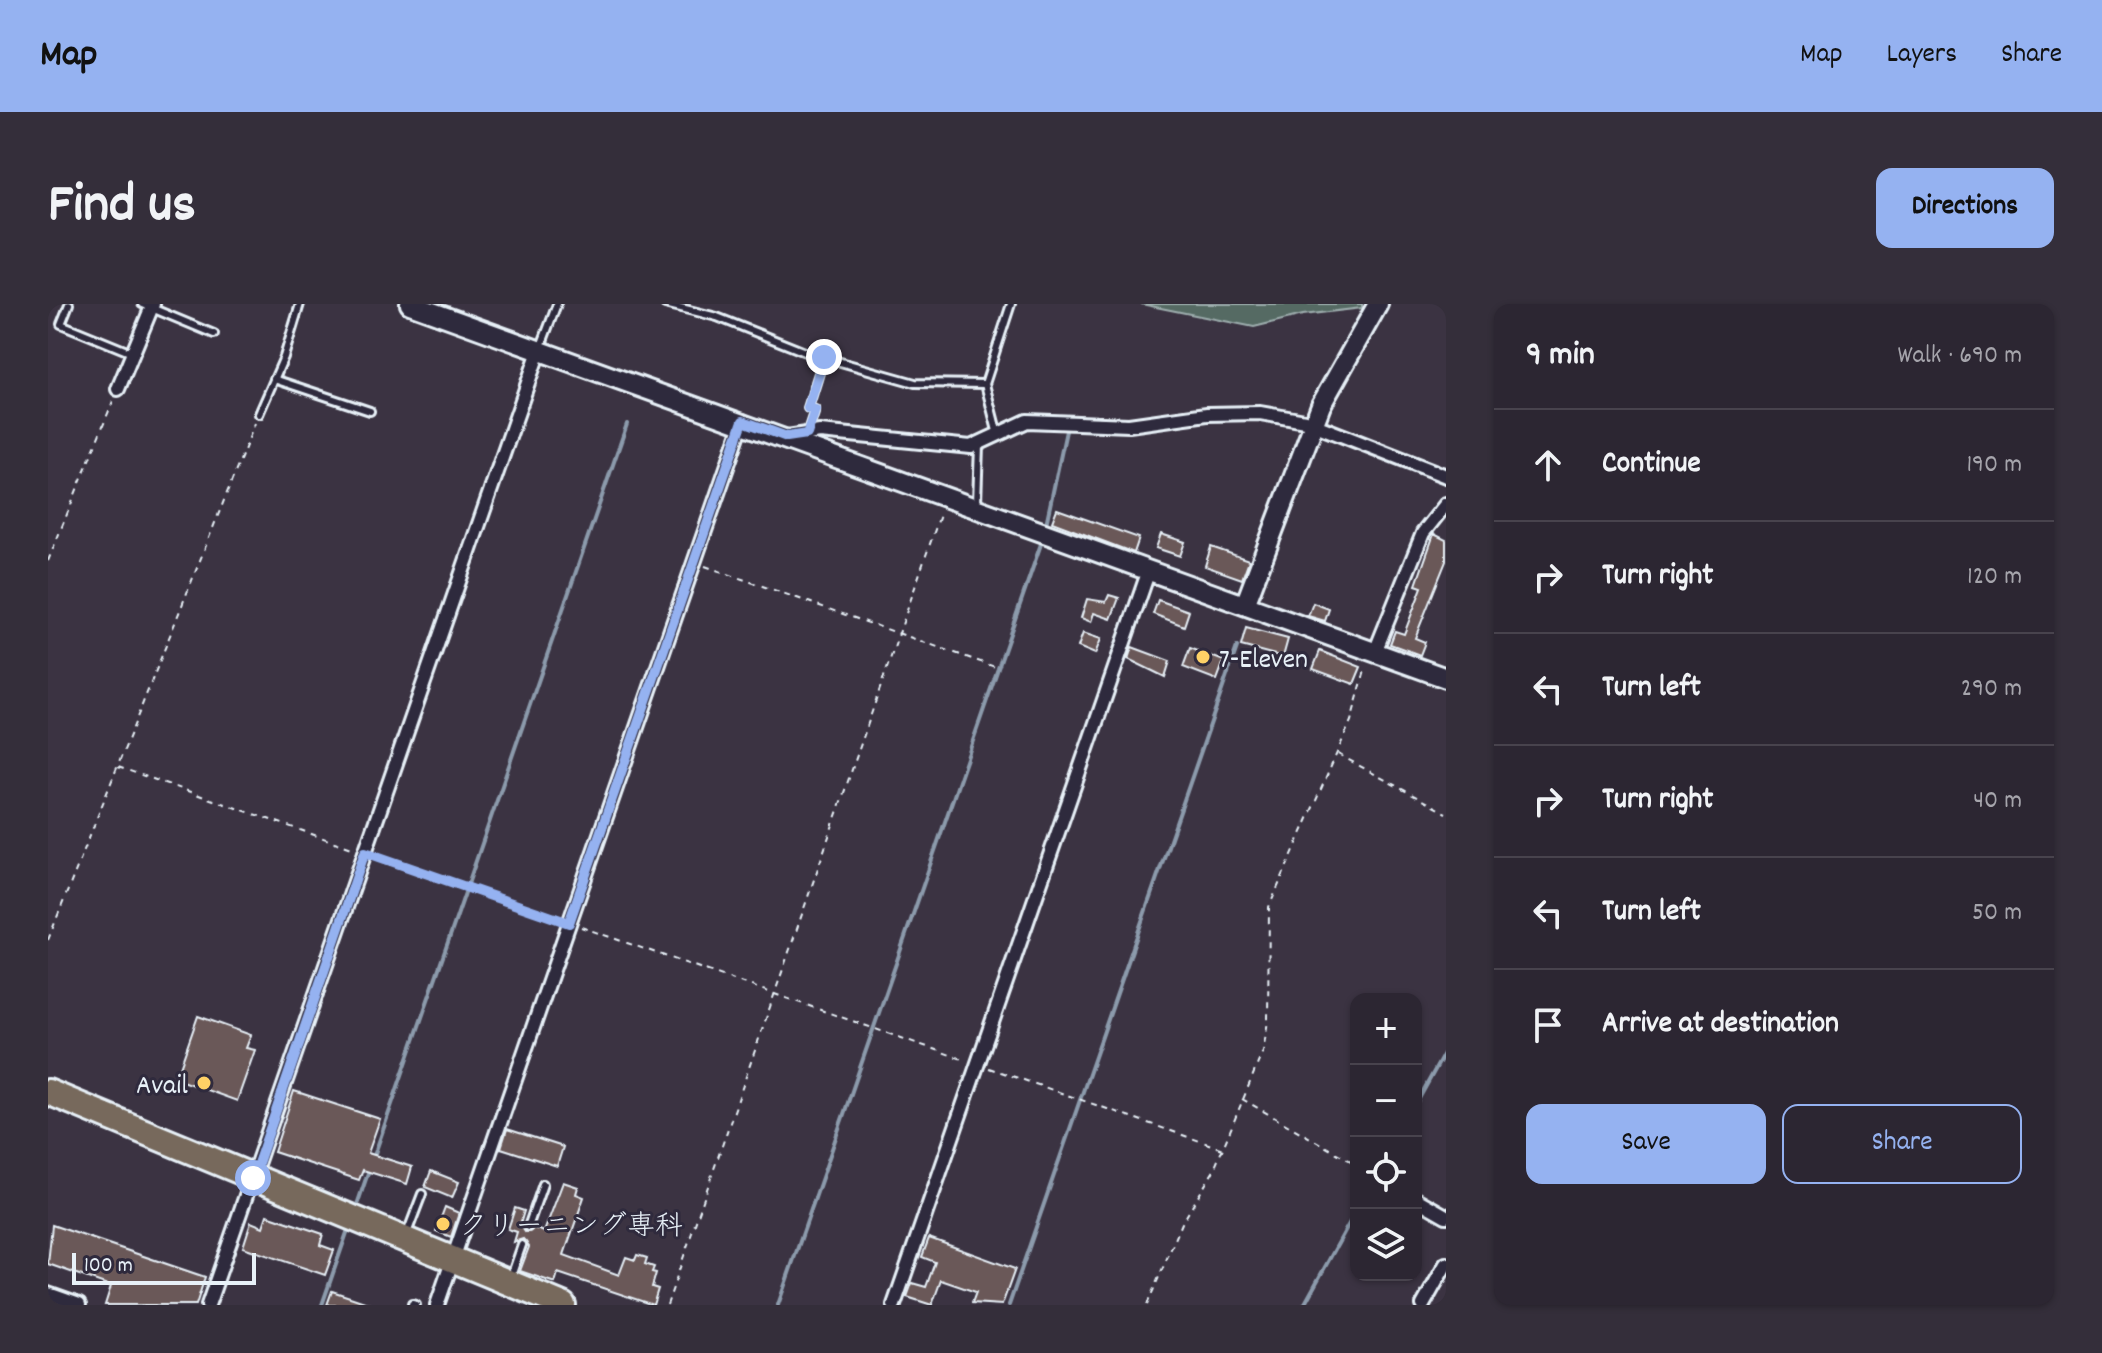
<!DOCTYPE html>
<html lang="en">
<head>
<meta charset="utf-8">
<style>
  body { margin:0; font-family:Dekko,"Klee One",sans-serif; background:#342e3a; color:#f1f3f6 }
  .controls { position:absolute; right:24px; bottom:24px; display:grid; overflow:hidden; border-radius:16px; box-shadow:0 2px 6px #0004 }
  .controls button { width:72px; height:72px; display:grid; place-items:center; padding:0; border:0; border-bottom:2px solid #48434d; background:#2c2632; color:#f1f3f6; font:40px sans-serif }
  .scale { position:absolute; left:24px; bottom:20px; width:184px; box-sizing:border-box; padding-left:8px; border:4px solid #e8f1f8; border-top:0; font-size:22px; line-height:28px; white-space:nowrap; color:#e8f1f8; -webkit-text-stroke:6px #2f2a3d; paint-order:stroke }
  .stop { position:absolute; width:24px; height:24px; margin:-18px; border:6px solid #95b2f1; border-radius:50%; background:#fff }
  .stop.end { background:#95b2f1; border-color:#fff; box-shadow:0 2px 8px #0008 }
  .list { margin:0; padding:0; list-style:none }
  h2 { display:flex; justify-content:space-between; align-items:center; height:104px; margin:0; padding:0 32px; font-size:34px }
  h2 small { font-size:26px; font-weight:400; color:#a6a5ac }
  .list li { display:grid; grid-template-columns:52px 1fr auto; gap:24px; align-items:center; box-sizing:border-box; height:112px; padding:0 32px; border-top:2px solid #48434d }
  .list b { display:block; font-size:30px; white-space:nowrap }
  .list em { font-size:26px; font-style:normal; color:#a6a5ac }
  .actions { display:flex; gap:16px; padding:24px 32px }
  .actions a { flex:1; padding:18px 0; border:2px solid #95b2f1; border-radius:16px; text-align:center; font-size:28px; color:#95b2f1 }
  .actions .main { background:#95b2f1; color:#111 }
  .icon { flex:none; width:44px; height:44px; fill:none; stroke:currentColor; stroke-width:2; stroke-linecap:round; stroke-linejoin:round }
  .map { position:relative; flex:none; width:1398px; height:1001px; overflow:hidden; border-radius:16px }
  header { display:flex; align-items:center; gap:48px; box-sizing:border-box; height:112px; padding:0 40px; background:#95b2f1; color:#111 }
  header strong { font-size:38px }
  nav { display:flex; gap:44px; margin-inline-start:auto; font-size:28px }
  .intro { display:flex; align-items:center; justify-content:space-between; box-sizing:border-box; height:192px; padding:0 48px }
  h1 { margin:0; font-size:56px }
  .button { padding:20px 36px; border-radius:16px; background:#95b2f1; color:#111; font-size:28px; font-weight:700 }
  main { display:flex; gap:48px; padding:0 48px }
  aside { flex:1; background:#2c2632; border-radius:16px; box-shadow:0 2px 6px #0004 }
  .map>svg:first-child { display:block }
</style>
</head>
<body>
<header>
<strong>Map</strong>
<nav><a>Map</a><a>Layers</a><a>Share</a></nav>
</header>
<div class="intro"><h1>Find us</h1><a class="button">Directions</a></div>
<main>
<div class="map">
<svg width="1398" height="1001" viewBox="0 0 1398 1001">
  <rect width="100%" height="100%" fill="#3b3342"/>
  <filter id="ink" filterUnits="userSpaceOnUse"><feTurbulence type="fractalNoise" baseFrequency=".0125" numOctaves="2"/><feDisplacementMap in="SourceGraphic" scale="16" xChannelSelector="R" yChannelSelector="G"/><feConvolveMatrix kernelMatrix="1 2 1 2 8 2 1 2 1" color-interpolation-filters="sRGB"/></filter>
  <g filter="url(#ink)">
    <polygon fill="#556a64" stroke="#9eaeae" stroke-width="2" points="1093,0 1314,0 1314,4 1255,11 1206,23"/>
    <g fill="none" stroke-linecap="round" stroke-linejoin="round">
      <g stroke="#8c9bac" stroke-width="4">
        <polyline points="997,225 1019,122"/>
        <polyline points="1368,800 1398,746"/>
        <polyline points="325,855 579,120"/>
        <polyline points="308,904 322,863"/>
        <polyline points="274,1001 302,920"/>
        <polyline points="730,1001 995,234"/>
        <polyline points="961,1001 1189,343"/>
        <polyline points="1256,1001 1308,907"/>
      </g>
    </g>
    <g fill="#6b5858" stroke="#e8f1f8" stroke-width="2">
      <polygon points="1009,205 1091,234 1086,249 1004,218"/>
      <polygon points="1113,230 1137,238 1132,252 1108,244"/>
      <polygon points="1386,230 1398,236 1398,257 1367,334 1377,338 1372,351 1342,340 1347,327 1356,330 1374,283 1368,281"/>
      <polygon points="1163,243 1201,256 1194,275 1157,262"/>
      <polygon points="1061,291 1071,294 1063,315 1046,309 1043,318 1033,314 1039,295 1058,298"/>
      <polygon points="1110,296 1141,307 1136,322 1105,310"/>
      <polygon points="1265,299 1281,305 1277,317 1260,312"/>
      <polygon points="1198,324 1240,335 1235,353 1193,342"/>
      <polygon points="1035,329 1053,335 1047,350 1030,343"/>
      <polygon points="1084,343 1122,357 1117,373 1080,355"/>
      <polygon points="1142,344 1176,357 1169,376 1135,363"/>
      <polygon points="1272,347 1313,363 1306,380 1265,365"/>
      <polygon points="150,712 203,731 198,744 207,746 189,797 128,775"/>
      <polygon points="246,787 332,815 320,849 364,863 359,880 315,866 311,876 226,848"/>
      <polygon points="459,825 515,843 509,862 453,844"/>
      <polygon points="383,867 411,878 404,894 377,883"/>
      <polygon points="515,878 530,883 528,890 536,893 516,951 571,971 578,953 587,956 589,951 599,954 597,960 606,963 604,968 608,969 604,983 610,985 605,1001 510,969 507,979 472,967 481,943 475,935 466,938 469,928 460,925 467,904 476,907 471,924 472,920 477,928 486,924 496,928"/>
      <polygon points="397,903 411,909 403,933 388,927"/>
      <polygon points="219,911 275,930 272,941 286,946 277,971 195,943 203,918 215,923"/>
      <polygon points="4,921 157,973 148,1001 57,1001 63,982 0,960"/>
      <polygon points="881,934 967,965 954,1001 924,999 928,988 893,976 884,1001 859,993 864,979 878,983 887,958 874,953"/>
      <polygon points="284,987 320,999 319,1001 279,1001"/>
    </g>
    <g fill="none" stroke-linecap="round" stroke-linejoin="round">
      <g stroke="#e8f1f8" stroke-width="12">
        <g id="lane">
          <polyline points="21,0 13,20 84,49"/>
          <polyline points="94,0 166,30"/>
          <polyline points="617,0 669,13 757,48 867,79 937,80"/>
          <polyline points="492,45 509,0"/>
          <polyline points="226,75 322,107"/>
          <polyline points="211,110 236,53 252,0"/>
          <polyline points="759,130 767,106 760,104 776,53"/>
          <polyline points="950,131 937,80 963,0"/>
          <polyline points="929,199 931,141"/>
          <polyline points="480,923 495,880"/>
          <polyline points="358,932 374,890"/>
          <polyline points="462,975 474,941"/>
          <polyline points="364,1000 368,1001"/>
        </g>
      </g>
      <g stroke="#e8f1f8" stroke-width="18">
        <g id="street">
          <polyline points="70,85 105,0"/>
          <polyline points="739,133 772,128 923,143 979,117 1081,121 1159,110 1212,109 1257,117 1398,172"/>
          <polyline points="1327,348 1375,229 1398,200"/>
          <polyline points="1368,895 1398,912"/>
          <polyline points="0,990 31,1001"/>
          <polyline points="160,1001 491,47"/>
          <polyline points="389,1001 695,117"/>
          <polyline points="846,1001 1101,266"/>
          <polyline points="1375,1001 1398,960"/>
        </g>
      </g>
      <g stroke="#e8f1f8" stroke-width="24">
        <g id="secondary">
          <polyline points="362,0 1398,374"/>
          <polyline points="1197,301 1273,101 1330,0"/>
        </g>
      </g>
      <g stroke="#e8f1f8" stroke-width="30">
        <polyline id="highway" points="0,788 515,1001"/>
      </g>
      <g stroke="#e8f1f8" stroke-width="2" stroke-dasharray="6 6" stroke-linecap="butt">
        <polyline points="0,257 65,97"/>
        <polyline points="657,262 950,364"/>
        <polyline points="1290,450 1398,509"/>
        <polyline points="70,463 304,544"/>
        <polyline points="329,552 508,614"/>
        <polyline points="533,623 917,756"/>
        <polyline points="0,636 207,119"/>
        <polyline points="941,764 1175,845"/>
        <polyline points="1194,795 1308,860"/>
        <polyline points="619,1001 893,208"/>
        <polyline points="1099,1001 1134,919 1165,868 1215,747 1220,717 1221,603 1303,417 1318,363"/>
      </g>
      <use href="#lane" stroke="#2f2a3d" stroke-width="6"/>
      <use href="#street" stroke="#2f2a3d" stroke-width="12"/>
      <use href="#secondary" stroke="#2f2a3d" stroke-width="18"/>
      <use href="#highway" stroke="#77695c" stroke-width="24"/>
    </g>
  </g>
  <g fill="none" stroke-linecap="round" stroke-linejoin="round" filter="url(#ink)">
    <polyline stroke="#95b2f1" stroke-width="10" points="205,874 317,548 521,619 695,117 739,133 759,130 767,106 760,104 776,53"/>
  </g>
  <g fill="#ffd166" stroke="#2f2a3d" stroke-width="3">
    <circle cx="1155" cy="353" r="8"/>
    <circle cx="156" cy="779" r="8"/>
    <circle cx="395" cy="920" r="8"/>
  </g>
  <g text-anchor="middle" stroke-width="6" stroke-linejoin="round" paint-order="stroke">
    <g font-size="28" fill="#e8f1f8" stroke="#2f2a3d" text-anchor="start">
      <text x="1171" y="363">7-Eleven</text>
      <text x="140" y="789" text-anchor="end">Avail</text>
      <text x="411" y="930">クリーニング専科</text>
    </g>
  </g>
</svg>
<div class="controls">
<button>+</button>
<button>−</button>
<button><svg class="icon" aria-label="locate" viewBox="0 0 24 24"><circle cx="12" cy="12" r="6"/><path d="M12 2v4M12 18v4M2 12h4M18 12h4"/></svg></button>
<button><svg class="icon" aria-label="layers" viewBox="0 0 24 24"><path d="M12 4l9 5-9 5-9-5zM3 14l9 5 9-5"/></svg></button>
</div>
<div class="scale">100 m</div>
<div class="stop" style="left:205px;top:874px"></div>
<div class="stop end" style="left:776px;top:53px"></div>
</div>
<aside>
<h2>9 min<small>Walk · 690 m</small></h2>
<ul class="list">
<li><svg class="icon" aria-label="ahead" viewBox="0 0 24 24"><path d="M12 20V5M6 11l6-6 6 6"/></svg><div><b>Continue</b></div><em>190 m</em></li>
<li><svg class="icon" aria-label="right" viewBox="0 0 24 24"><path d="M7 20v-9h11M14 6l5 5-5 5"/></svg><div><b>Turn right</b></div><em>120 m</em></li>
<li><svg class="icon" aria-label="left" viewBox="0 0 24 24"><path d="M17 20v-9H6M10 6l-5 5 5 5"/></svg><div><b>Turn left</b></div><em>290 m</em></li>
<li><svg class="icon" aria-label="right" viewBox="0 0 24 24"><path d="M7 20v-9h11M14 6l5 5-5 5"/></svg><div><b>Turn right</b></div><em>40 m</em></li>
<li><svg class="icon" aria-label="left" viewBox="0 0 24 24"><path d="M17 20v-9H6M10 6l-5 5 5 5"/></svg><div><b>Turn left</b></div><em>50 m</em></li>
<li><svg class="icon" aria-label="arrive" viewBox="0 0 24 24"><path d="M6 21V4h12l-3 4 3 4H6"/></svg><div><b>Arrive at destination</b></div></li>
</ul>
<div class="actions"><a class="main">Save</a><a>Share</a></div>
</aside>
</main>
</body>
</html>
